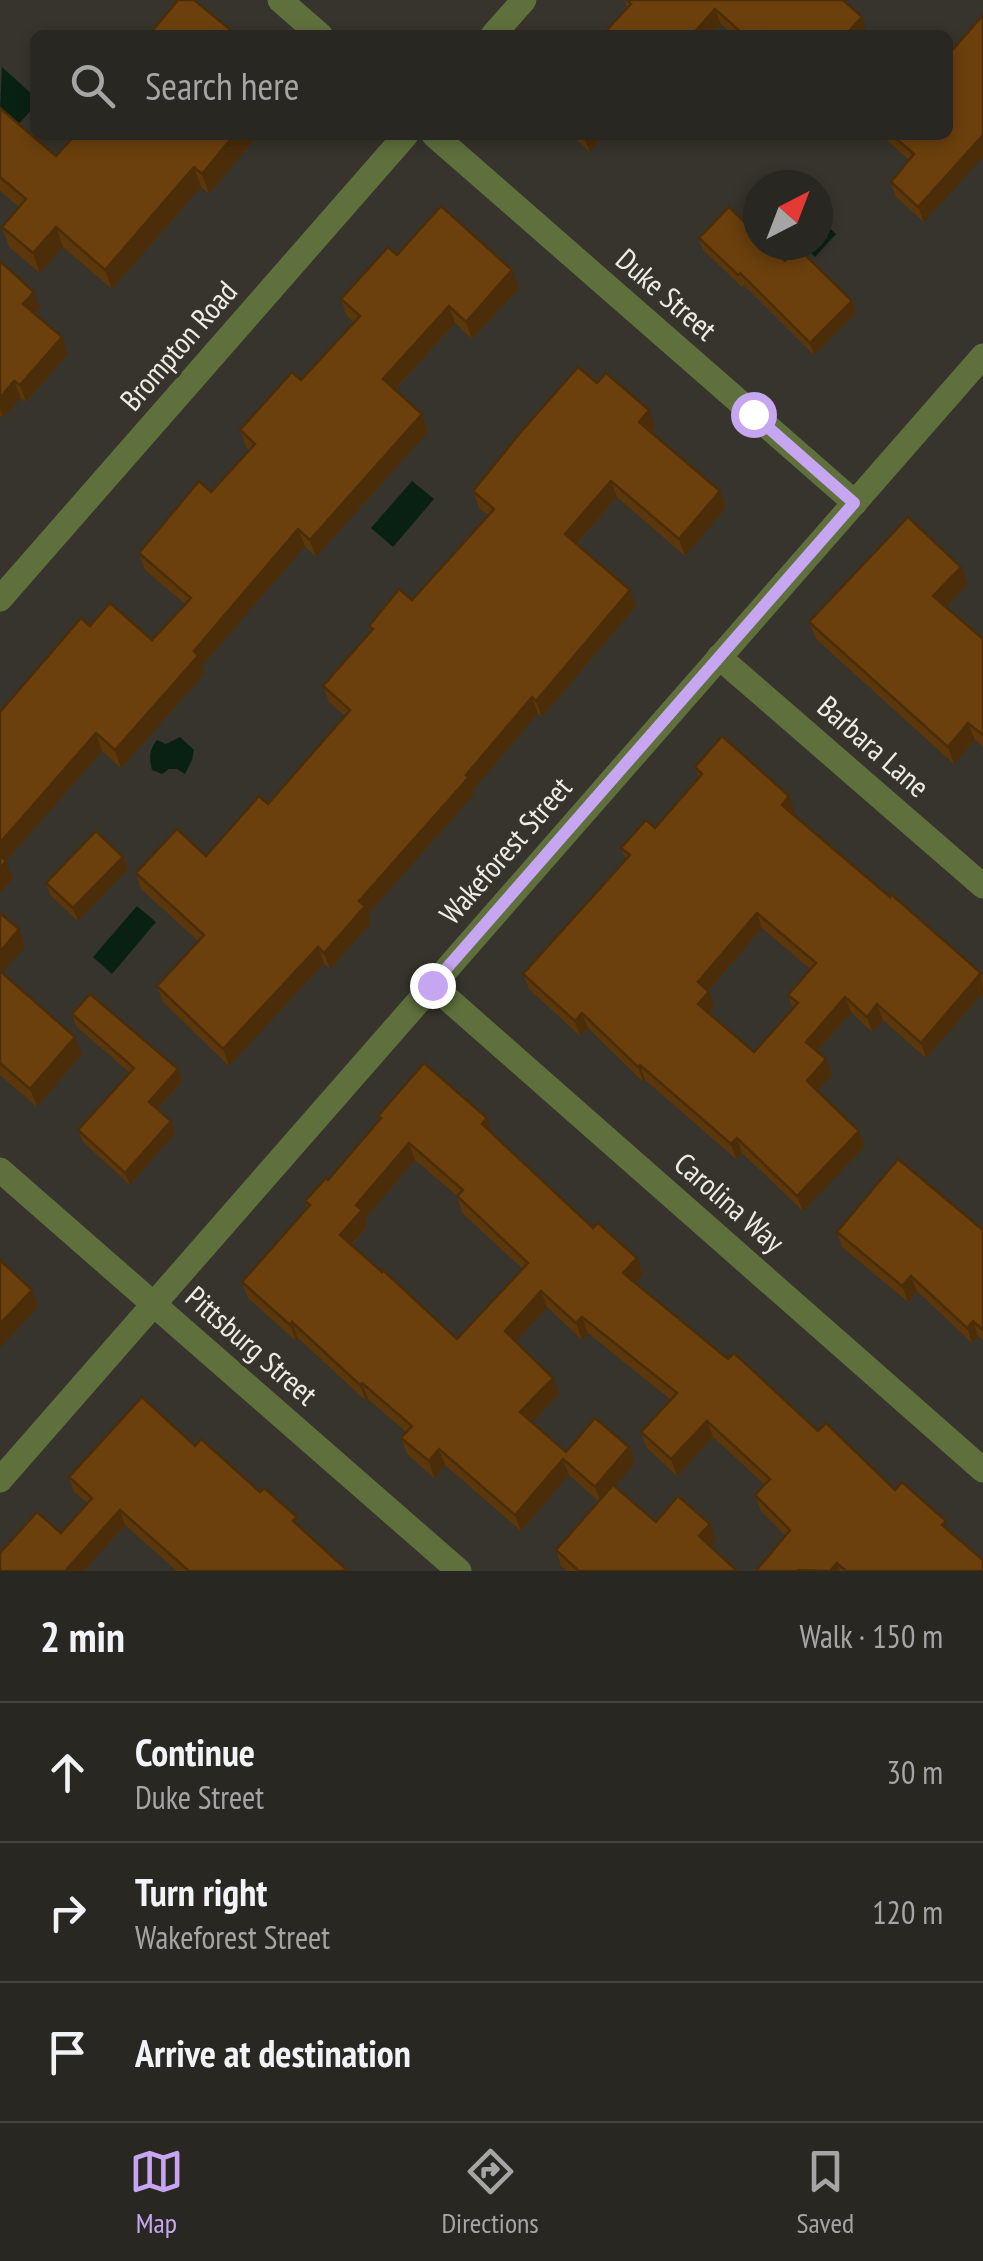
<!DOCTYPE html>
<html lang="en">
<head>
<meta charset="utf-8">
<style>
  body { margin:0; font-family:"PT Sans Narrow",sans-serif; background:#302f2a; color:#f1f3f6 }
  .compass { position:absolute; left:743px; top:170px; width:90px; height:90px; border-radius:50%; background:#282721; box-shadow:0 5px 15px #0003; rotate:42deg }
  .stop { position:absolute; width:30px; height:30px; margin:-22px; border:8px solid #c6a6f0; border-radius:50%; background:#fff }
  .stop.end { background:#c6a6f0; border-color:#fff; box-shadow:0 2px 10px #0008 }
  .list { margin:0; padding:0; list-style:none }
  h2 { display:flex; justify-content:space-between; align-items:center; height:130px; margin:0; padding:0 40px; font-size:42px }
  h2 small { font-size:32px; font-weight:400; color:#a5a5a5 }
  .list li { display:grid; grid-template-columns:65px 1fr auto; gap:30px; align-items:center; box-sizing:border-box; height:140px; padding:0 40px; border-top:2px solid #44443f }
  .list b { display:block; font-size:38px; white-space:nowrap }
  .list p { margin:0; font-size:32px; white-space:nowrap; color:#a5a5a5 }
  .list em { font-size:32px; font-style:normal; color:#a5a5a5 }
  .icon { flex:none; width:55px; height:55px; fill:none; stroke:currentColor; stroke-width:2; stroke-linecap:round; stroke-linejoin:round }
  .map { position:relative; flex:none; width:983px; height:1571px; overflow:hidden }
  .search { position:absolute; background:#282721; box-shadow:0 5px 15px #0003; left:30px; right:30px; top:30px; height:110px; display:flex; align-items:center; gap:25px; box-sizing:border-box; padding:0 35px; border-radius:15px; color:#a5a5a5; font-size:38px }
  .sheet { height:550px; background:#282721 }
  nav { display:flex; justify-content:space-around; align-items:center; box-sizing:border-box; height:140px; border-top:2px solid #44443f; background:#282721; font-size:28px; color:#a5a5a5 }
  nav a { display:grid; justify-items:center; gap:5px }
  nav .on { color:#c6a6f0 }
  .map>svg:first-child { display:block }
</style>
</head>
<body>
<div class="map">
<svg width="983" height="1571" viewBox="0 0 983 1571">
  <rect width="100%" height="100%" fill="#36342c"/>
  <g fill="#092112">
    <polygon points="2,67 35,97 35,106 17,126 0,111"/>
    <polygon points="818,217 836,234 815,257 803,245 818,245"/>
    <polygon points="412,481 434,499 393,547 371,528"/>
    <path d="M180 737 194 750 192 760 185 774 177 769H169L162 774 152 770C149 758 149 750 157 740L166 744Z"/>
    <polygon points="137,906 156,922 112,974 93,957"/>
  </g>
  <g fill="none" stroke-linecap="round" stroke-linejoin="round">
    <g stroke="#5f703d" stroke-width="25">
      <polyline points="280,0 320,35"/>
      <polyline points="493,35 524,0"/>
      <polyline points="434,135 855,503"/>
      <polyline points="0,599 406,135"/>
      <polyline points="719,657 983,886"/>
      <polyline points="432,985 983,1470"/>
      <polyline points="0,1170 459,1571"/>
      <polyline points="0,1480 983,356"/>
    </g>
  </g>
  <g fill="#5c370b" fill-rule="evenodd">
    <polygon points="625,0 843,0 867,33 865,35 733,35 721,24 627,7"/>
    <polygon points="0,108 56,156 75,135 258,135 209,194 201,187 112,289 63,247 40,273 9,247 2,227 19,207 0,191"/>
    <polygon points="571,135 605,135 590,152"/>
    <polygon points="881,135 948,135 924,222 896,197 891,182 909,160"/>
    <polygon points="699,238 785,261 852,301 856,313 814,355 744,285 742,287 703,250"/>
    <polygon points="397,255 519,288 472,339 455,323 395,390 422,414 428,432 316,557 305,546 202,666 205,673 121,768 102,751 6,861 13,878 0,893 0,712 90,626 152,640 185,604 145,570 139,553 211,492 249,450 246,447 240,430 301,380 354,322 347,316 341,299"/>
    <polygon points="0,261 40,308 35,314 68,354 26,402 21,398 3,418 0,415"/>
    <polygon points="597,383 655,427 651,432 720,491 726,508 685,556 617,497 577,544 636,606 542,717 538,713 473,790 475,793 368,914 371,923 330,969 324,963 229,1066 163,1002 157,986 198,941 141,889 136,873 206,856 268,804 345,716 329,702 323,686 371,632 369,626 412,600 488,515 479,508 473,491"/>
    <polygon points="968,584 946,607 983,639 983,747 975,740 954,764 816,639 809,622"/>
    <path d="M695 767 795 811 793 814 981 973 983 977V993L926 1058 883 1020 872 1032 851 1012 817 1051 826 1059 832 1075 817 1091 865 1146 803 1211 742 1153 736 1159 645 1080 643 1082 588 1028 580 1036 529 989 523 974 626 860 621 848 655 828 699 778ZM762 928 810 969 788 995 793 1009 754 1052 709 1013 714 1007 708 991Z"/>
    <polygon points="123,857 128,869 78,921 50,895 46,883"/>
    <polygon points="0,913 25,947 2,973 82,1054 37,1107 0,1075"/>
    <polygon points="72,1014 182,1081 157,1110 175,1133 130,1185 83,1142 78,1130 130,1073 76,1026"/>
    <path d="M378 1116 493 1134 593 1228 637 1258 643 1275 635 1283 818 1431 949 1531 983 1571H756L786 1536 761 1511 755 1495 765 1485 713 1437 677 1476 647 1448 641 1432 671 1400 588 1333 582 1340 547 1307 516 1341 559 1394 531 1422 566 1452 629 1447 635 1463 615 1486 656 1522 716 1540 710 1546 737 1571H567L561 1566 556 1550 598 1501 569 1475 521 1531 445 1465 434 1478 407 1454 401 1438 406 1432 368 1399 366 1401 298 1338 296 1341 248 1298 242 1282 307 1208 305 1201 328 1180 379 1120ZM415 1160 457 1196 462 1213 523 1269 457 1339 352 1245 367 1226 365 1219Z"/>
    <polygon points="983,1230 983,1340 978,1336 972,1343 917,1291 908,1302 842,1247 837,1232"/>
    <polygon points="195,1446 301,1529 348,1571 177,1571 125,1525 84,1571 0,1571 61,1533 87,1503 74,1492 69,1477"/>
  </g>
  <g fill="#4b2d09">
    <polygon points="715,9 721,24 711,35 692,35"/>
    <polygon points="862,17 867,33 865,35 849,35 848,32"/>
    <polygon points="234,135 258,135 209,194 202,174"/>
    <polygon points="586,135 605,135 590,152 584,137"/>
    <polygon points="983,135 983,157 924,222 918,207"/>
    <polygon points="194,167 201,187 112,289 105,270"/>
    <polygon points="56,227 63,247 40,273 33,253"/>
    <polygon points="512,270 519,288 472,339 466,322"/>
    <polygon points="34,292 40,308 29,321 23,304"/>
    <polygon points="852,301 856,313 814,355 810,343"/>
    <polygon points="449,306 455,323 389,396 383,379"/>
    <polygon points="62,337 68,354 26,402 20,385"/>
    <polygon points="14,381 21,398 3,418 0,408 0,398"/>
    <polygon points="649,410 655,427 645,438 639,422"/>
    <polygon points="422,414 428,432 316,557 310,540"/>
    <polygon points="611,481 617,497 571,550 565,534"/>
    <polygon points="720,491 726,508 685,556 679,539"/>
    <polygon points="298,529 305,546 202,666 205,673 121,768 115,750 194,651"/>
    <polygon points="961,567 968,584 940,614 933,596"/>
    <polygon points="630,590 636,606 542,717 536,701"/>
    <polygon points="532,697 538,713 473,790 475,793 368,914 371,923 330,969 324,953 359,901"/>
    <polygon points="968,723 975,740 954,764 948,747"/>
    <polygon points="96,733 102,751 0,868 0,843"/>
    <polygon points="789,796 795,811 788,820 782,805"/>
    <polygon points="123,857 128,869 78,921 73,908"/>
    <polygon points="6,861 13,878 0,893 0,869"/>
    <polygon points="757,913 762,928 703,997 698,982"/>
    <polygon points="19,929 25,947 0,976 0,952"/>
    <polygon points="318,947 324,963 229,1066 223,1049"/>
    <polygon points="981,973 983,993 926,1058 921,1043"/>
    <polygon points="709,992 714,1007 704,1019 698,1004"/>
    <polygon points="845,997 851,1012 812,1057 806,1042"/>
    <polygon points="877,1004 883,1020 872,1032 867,1017"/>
    <polygon points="582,1013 588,1028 580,1036 575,1021"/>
    <polygon points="75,1037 82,1054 37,1107 30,1089"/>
    <polygon points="826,1059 832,1075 813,1096 807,1081"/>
    <polygon points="640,1065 645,1080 643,1082 638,1067"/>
    <polygon points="178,1069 182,1081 153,1114 149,1102"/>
    <polygon points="487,1118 493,1134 482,1124"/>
    <polygon points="171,1121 175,1133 130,1185 125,1173"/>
    <polygon points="859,1131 865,1146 803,1211 797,1196"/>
    <polygon points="737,1138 742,1153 736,1159 731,1144"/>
    <polygon points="409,1143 415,1160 365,1219 367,1226 346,1251 340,1235 356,1205"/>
    <polygon points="637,1258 643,1275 629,1289 623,1273"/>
    <polygon points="911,1276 917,1291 908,1302 902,1286"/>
    <polygon points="32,1290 38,1307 0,1348 0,1324"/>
    <polygon points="541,1291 547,1307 511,1347 505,1331"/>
    <polygon points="582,1317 588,1333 582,1340 576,1323"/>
    <polygon points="973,1321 978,1336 972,1343 967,1328"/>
    <polygon points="292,1322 298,1338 296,1341 290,1325"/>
    <polygon points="553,1378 559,1394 526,1428 520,1412"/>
    <polygon points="362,1383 368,1399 366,1401 360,1385"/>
    <polygon points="707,1421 713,1437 677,1476 671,1459"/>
    <polygon points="629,1447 635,1463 601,1503 595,1487"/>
    <polygon points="439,1449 445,1465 434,1478 429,1461"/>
    <polygon points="563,1459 569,1475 521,1531 515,1515"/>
    <polygon points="120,1510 125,1525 84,1571 65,1571"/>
    <polygon points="710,1524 716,1540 705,1553 699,1536"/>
    <polygon points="837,1563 840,1571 830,1571"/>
  </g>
  <g fill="#6b400d" stroke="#4b2d09" stroke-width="2.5" fill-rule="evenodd">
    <polygon points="178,0 194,0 237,35 149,35"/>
    <polygon points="627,0 843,0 862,17 848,32 851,35 744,35 715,9 692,35 602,35 631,4"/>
    <polygon points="983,15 983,135 918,207 891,182 914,154 892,135 948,135 948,55"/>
    <polygon points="0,108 56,156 75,135 234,135 202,174 194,167 105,270 56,227 33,253 2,227 26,199 0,177"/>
    <polygon points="441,206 512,270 466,322 449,306 383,379 422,414 310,540 298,529 194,651 198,656 115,750 96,733 0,843 0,712 81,618 90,626 110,603 152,640 191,598 139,553 199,481 211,492 255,444 240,430 292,372 301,380 360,316 341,299 388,247 397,255"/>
    <polygon points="729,207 758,235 758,245 769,245 785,261 798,248 852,301 810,343 740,273 738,275 699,238"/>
    <polygon points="0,261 34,292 23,304 62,337 20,385 14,381 0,398"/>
    <polygon points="578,367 597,383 606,373 649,410 639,422 720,491 679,539 611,481 565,534 630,590 536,701 532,697 466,775 469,777 359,901 365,906 324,953 318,947 223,1049 157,986 204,935 136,873 177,829 206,856 259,796 268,804 350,710 323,686 373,629 369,626 399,589 412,600 494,509 473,491 520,433"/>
    <polygon points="908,517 961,567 933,596 983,639 983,735 968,723 948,747 809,622"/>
    <path d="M722 736 789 796 782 805 890 897 891 894 981 973 921 1043 877 1004 867 1017 845 997 806 1042 826 1059 807 1081 859 1131 797 1196 737 1138 731 1144 640 1065 638 1067 582 1013 575 1021 523 974 630 855 621 848 646 820 655 828 702 774 695 767ZM757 913 816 963 788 995 798 1003 754 1052 698 1004 709 992 698 982Z"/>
    <polygon points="96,831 123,857 73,908 46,883"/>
    <polygon points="0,855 6,861 0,869"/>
    <polygon points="0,913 19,929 0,952"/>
    <polygon points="0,971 75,1037 30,1089 0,1063"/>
    <polygon points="90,994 178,1069 149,1102 171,1121 125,1173 78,1130 134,1068 72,1014"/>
    <path d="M424 1063 487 1118 482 1124 593 1228 598 1223 637 1258 623 1273 728 1359 734 1353 818 1431 826 1423 895 1490 902 1482 946 1521 942 1525 983 1560V1571H846L837 1563 830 1571 798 1570 797 1571H756L790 1530 755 1495 770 1479 707 1421 671 1459 641 1432 677 1393 582 1317 576 1323 541 1291 505 1331 553 1378 520 1412 566 1452 595 1418 629 1447 595 1487 563 1459 515 1515 439 1449 429 1461 401 1438 412 1426 362 1383 360 1385 292 1322 290 1325 242 1282 310 1205 305 1201 326 1178 328 1180 381 1118 378 1116ZM409 1143 463 1190 457 1196 528 1263 457 1339 383 1270 382 1272 340 1235 362 1210 356 1205Z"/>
    <polygon points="898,1159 983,1230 983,1330 973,1321 967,1328 911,1276 902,1286 837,1232"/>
    <polygon points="0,1260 32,1290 0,1324"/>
    <polygon points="142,1397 195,1446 201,1439 260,1492 264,1488 297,1517 293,1521 348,1571 189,1571 120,1510 65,1571 0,1571 0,1553 37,1512 61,1533 92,1498 69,1477"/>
    <polygon points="613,1485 656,1522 678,1496 710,1524 699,1536 737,1571 579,1571 556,1550"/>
  </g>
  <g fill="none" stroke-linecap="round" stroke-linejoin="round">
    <polyline stroke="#c6a6f0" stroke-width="12" points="432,985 854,503 753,414"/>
  </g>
  <g text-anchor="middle" stroke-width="8" stroke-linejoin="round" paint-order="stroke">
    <g font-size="30" fill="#edece7" stroke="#36342c">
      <text transform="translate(666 295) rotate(41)" y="10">Duke Street</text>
      <text transform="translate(179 346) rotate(-49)" y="10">Brompton Road</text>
      <text transform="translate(873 747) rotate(41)" y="10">Barbara Lane</text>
      <text transform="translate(506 851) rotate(-49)" y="10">Wakeforest Street</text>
      <text transform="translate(729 1203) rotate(41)" y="10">Carolina Way</text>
      <text transform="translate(251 1346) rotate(41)" y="10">Pittsburg Street</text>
    </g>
  </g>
</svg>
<svg class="compass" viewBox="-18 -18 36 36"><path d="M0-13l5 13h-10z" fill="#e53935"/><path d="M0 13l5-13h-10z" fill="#a5a5a5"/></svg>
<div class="stop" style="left:753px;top:414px"></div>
<div class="stop end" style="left:432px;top:985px"></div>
<div class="search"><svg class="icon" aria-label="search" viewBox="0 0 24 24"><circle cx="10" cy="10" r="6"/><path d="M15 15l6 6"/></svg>Search here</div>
</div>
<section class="sheet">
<h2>2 min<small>Walk · 150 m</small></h2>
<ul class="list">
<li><svg class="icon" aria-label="ahead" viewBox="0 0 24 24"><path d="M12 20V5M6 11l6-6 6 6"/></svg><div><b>Continue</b><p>Duke Street</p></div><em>30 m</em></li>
<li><svg class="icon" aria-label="right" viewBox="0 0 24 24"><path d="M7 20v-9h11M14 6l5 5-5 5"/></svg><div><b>Turn right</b><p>Wakeforest Street</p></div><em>120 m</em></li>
<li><svg class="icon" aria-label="arrive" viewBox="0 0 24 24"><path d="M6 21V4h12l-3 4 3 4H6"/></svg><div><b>Arrive at destination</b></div></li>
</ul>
</section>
<nav>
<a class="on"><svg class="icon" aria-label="map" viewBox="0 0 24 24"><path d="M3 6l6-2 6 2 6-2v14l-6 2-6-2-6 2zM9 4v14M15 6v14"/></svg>Map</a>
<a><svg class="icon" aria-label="directions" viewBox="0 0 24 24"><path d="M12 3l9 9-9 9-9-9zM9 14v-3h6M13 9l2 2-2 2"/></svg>Directions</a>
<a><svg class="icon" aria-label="saved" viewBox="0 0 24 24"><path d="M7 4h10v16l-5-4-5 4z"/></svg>Saved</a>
</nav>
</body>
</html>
